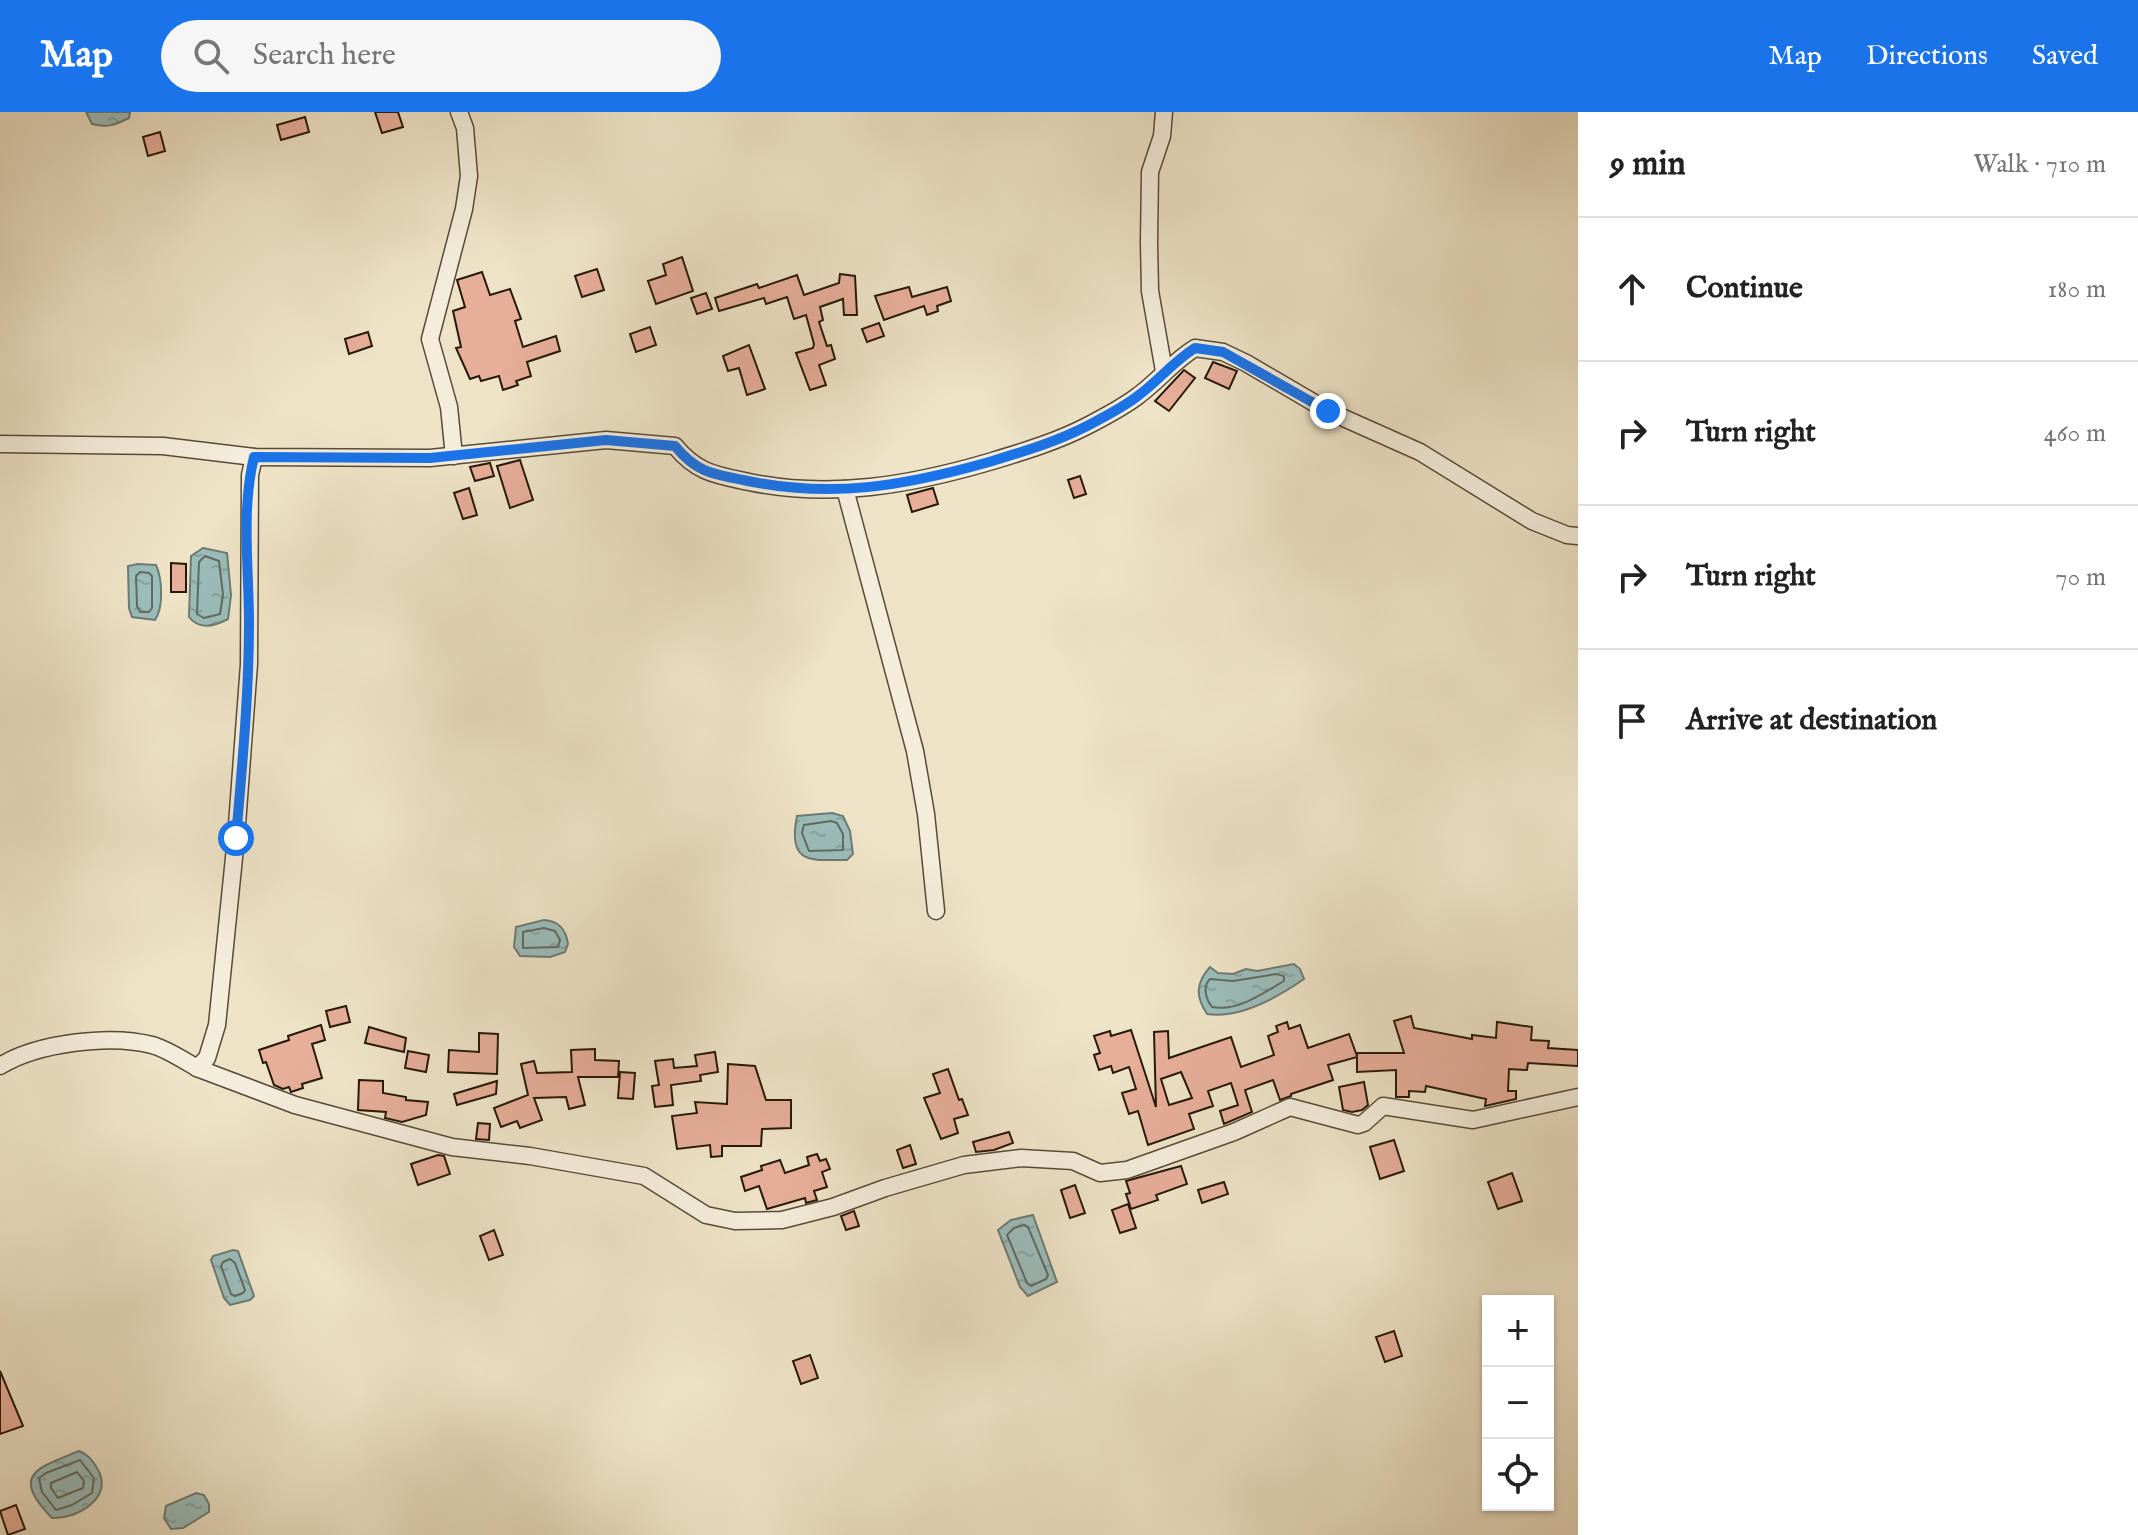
<!DOCTYPE html>
<html lang="en">
<head>
<meta charset="utf-8">
<style>
  body { margin:0; font-family:"IM FELL English",serif; background:#f6f6f6; color:#222 }
  .controls { position:absolute; right:24px; bottom:24px; display:grid; overflow:hidden; border-radius:0px; box-shadow:0 2px 6px #0004 }
  .controls button { width:72px; height:72px; display:grid; place-items:center; padding:0; border:0; border-bottom:2px solid #e0e0e0; background:#fff; color:#222; font:40px sans-serif }
  .stop { position:absolute; width:24px; height:24px; margin:-18px; border:6px solid #1a73e8; border-radius:50%; background:#fff }
  .stop.end { background:#1a73e8; border-color:#fff; box-shadow:0 2px 8px #0008 }
  .list { margin:0; padding:0; list-style:none }
  h2 { display:flex; justify-content:space-between; align-items:center; height:104px; margin:0; padding:0 32px; font-size:34px }
  h2 small { font-size:26px; font-weight:400; color:#767676 }
  .list li { display:grid; grid-template-columns:52px 1fr auto; gap:24px; align-items:center; box-sizing:border-box; height:144px; padding:0 32px; border-top:2px solid #e0e0e0 }
  .list b { display:block; font-size:30px; white-space:nowrap }
  .list em { font-size:26px; font-style:normal; color:#767676 }
  .icon { flex:none; width:44px; height:44px; fill:none; stroke:currentColor; stroke-width:2; stroke-linecap:round; stroke-linejoin:round }
  .map { position:relative; flex:none; width:1578px; height:1423px; overflow:hidden }
  header { display:flex; align-items:center; gap:48px; box-sizing:border-box; height:112px; padding:0 40px; background:#1a73e8; color:#fff }
  header strong { font-size:38px }
  nav { display:flex; gap:44px; margin-inline-start:auto; font-size:28px }
  .search { width:560px; height:72px; background:#f6f6f6; display:flex; align-items:center; gap:20px; box-sizing:border-box; padding:0 28px; border-radius:44px; color:#767676; font-size:30px }
  main { display:flex }
  aside { flex:1; background:#fff }
  .map>svg:first-child { display:block }
</style>
</head>
<body>
<header>
<strong>Map</strong>
<div class="search"><svg class="icon" aria-label="search" viewBox="0 0 24 24"><circle cx="10" cy="10" r="6"/><path d="M15 15l6 6"/></svg>Search here</div>
<nav><a>Map</a><a>Directions</a><a>Saved</a></nav>
</header>
<main>
<div class="map">
<svg width="1578" height="1423" viewBox="0 0 1578 1423">
  <defs>
    <pattern id="water-ripples" width="26" height="14" patternUnits="userSpaceOnUse" patternTransform="scale(2)"><rect width="26" height="14" fill="#9bbdbb"/><path d="M2 4q2-2 4 0t4 0M15 11q2-2 4 0t4 0" fill="none" stroke="#85a29f"/></pattern>
  </defs>
  <rect width="100%" height="100%" fill="#eee3c7"/>
  <filter id="stains"><feTurbulence type="fractalNoise" baseFrequency=".0025" numOctaves="4"/><feColorMatrix values="0 0 0 0 .2 0 0 0 0 .09 0 0 0 0 .02 0 0 0 .5 -.17"/></filter>
  <radialGradient id="worn" r=".72"><stop offset=".6" stop-color="#630" stop-opacity="0"/><stop offset="1" stop-color="#630" stop-opacity=".3"/></radialGradient>
  <g fill="url(#water-ripples)" stroke="#6c7b73" stroke-width="2">
    <path d="M86 0H130L129 6C115 13 107 16 92 12Z"/>
    <path d="M203 436 227 441 231 483 228 507C215 514 199 518 189 505L191 444Z"/>
    <path d="M138 452 156 453C162 466 164 495 155 508L132 505 129 496 128 454Z"/>
    <path d="M832 701 843 704 850 719 853 742 847 748C811 748 787 753 797 704Z"/>
    <path d="M544 808C559 809 566 817 568 832L565 840 550 845 520 844 514 835 516 815Z"/>
    <path d="M1294 852 1300 857 1304 867C1278 885 1239 907 1207 902 1195 884 1196 871 1210 855L1218 861 1233 862 1246 857 1257 859Z"/>
    <polygon points="1033,1103 1057,1170 1028,1184 1020,1175 998,1118 1011,1108"/>
    <polygon points="233,1138 238,1139 254,1184 250,1188 230,1193 224,1186 211,1148 213,1144"/>
    <path d="M79 1339C88 1342 93 1349 97 1356 115 1385 78 1407 52 1406 9 1362 38 1356 79 1339Z"/>
    <polygon points="196,1381 204,1383 209,1392 209,1400 183,1416 171,1417 164,1406 166,1394"/>
  </g>
  <g fill="none" stroke-linecap="round" stroke-linejoin="round">
    <g stroke="#606a61" stroke-width="2">
      <polygon points="205,444 219,449 223,483 220,502 204,506 197,502 199,450"/>
      <polygon points="140,460 149,461 152,464 152,496 149,500 140,500 137,494 136,464"/>
      <polygon points="831,709 837,711 843,722 843,738 809,739 802,721 804,713"/>
      <polygon points="544,816 555,819 560,828 558,835 523,836 523,820"/>
      <path d="M1276 862 1284 864V869C1263 881 1238 900 1212 895 1206 887 1202 875 1210 867L1233 869Z"/>
      <polygon points="1024,1113 1028,1115 1048,1163 1046,1167 1031,1174 1027,1171 1007,1123 1014,1116"/>
      <polygon points="230,1147 235,1151 245,1178 243,1181 235,1184 231,1182 221,1154 223,1150"/>
      <polygon points="80,1348 94,1366 92,1381 72,1393 56,1398 42,1380 39,1366 46,1361"/>
      <polygon points="77,1360 84,1369 83,1376 58,1386 51,1376 51,1371"/>
    </g>
  </g>
  <g fill="#e7ae9a" stroke="#261807" stroke-width="2" fill-rule="evenodd">
    <polygon points="375,0 398,0 403,15 382,21"/>
    <polygon points="305,5 309,20 281,28 277,13"/>
    <polygon points="160,20 165,39 148,44 143,25"/>
    <polygon points="682,145 693,179 656,192 648,169 666,163 663,152"/>
    <polygon points="597,157 604,178 582,185 575,164"/>
    <polygon points="482,160 490,183 510,177 521,207 515,209 523,235 556,224 560,239 527,250 531,264 516,269 518,273 503,278 499,264 481,269 479,264 470,267 456,236 461,235 453,199 465,195 457,168"/>
    <polygon points="840,162 855,164 857,203 844,203 843,187 820,195 823,208 819,210 827,234 831,233 835,247 819,253 826,273 810,278 796,241 813,236 814,232 806,203 794,207 787,185 766,192 764,186 719,199 715,186 757,172 759,176 797,163 804,183 839,171"/>
    <polygon points="909,175 912,185 947,175 951,189 937,194 938,199 927,203 924,194 884,208 875,184"/>
    <polygon points="706,181 712,197 697,202 691,186"/>
    <polygon points="879,211 884,224 867,230 862,217"/>
    <polygon points="650,215 656,233 636,240 630,222"/>
    <polygon points="368,220 372,234 349,242 345,227"/>
    <polygon points="749,233 765,277 747,283 739,256 728,259 723,244"/>
    <polygon points="1213,250 1237,259 1229,277 1205,266"/>
    <polygon points="1184,258 1195,266 1169,299 1155,289"/>
    <polygon points="520,348 533,388 510,396 497,354"/>
    <polygon points="490,351 494,364 475,369 470,355"/>
    <polygon points="1080,364 1086,382 1074,386 1068,368"/>
    <polygon points="469,376 477,403 463,407 454,381"/>
    <polygon points="933,376 938,392 912,400 907,383"/>
    <polygon points="171,451 186,452 186,480 171,480"/>
    <polygon points="346,894 350,910 330,915 326,899"/>
    <path d="M1411 904 1414 916 1472 927V923L1496 926 1497 910 1532 915 1531 928 1549 929 1548 936 1578 938V954L1528 951 1527 958 1509 957 1508 979H1516V987L1485 994 1486 987 1426 974 1425 980 1409 979V985H1396V958L1357 960V945L1328 953 1333 968 1291 982V984L1280 988 1273 968 1245 978 1252 1000 1224 1012 1220 999 1238 993 1231 971 1208 979 1213 994 1189 1002 1194 1017 1148 1033 1138 999 1129 1002 1122 981 1136 977 1129 955 1113 961 1111 954 1099 958 1094 943 1100 941 1094 924 1110 919 1111 924 1131 918 1156 995 1154 920 1168 919 1169 946 1231 925 1241 955 1274 943 1268 924 1278 920 1276 914 1287 910 1289 917 1300 913 1308 936 1349 922 1357 944V941H1404L1394 909ZM1181 960 1192 986 1169 993 1161 967Z"/>
    <polygon points="321,913 325,928 312,932 322,966 302,972 303,976 291,980 289,975 283,977 274,973 266,950 263,951 259,938 289,928 288,924"/>
    <polygon points="369,915 406,926 404,940 365,931"/>
    <polygon points="479,921 498,922 497,962 448,960 449,938 479,940"/>
    <polygon points="595,937 595,948 619,949 618,965 578,965 585,993 569,997 566,985 534,986 542,1008 520,1016 517,1009 501,1015 494,996 528,983 521,952 534,949 537,961 572,960 571,938"/>
    <polygon points="408,939 429,943 426,960 405,956"/>
    <polygon points="715,940 718,960 700,963 701,969 671,973 673,993 655,995 652,974 659,973 655,949 673,947 674,956 697,954 695,943"/>
    <polygon points="728,952 755,954 766,988 791,988 791,1016 762,1017 761,1034 722,1034 722,1044 711,1045 710,1033 677,1037 672,1004 697,1001 695,990 727,992"/>
    <polygon points="948,957 959,988 962,987 968,1003 954,1007 958,1021 941,1027 924,986 940,981 933,962"/>
    <polygon points="620,960 635,961 633,987 618,986"/>
    <polygon points="359,968 383,969 383,981 406,985 406,988 428,990 426,1003 402,1010 385,1006 386,1000 358,998"/>
    <polygon points="497,969 496,982 457,993 454,982"/>
    <polygon points="1364,970 1368,993 1362,998 1352,1000 1343,998 1339,975"/>
    <polygon points="478,1011 490,1012 489,1028 476,1027"/>
    <polygon points="1009,1020 1013,1031 994,1038 976,1040 973,1030"/>
    <polygon points="1394,1028 1404,1059 1380,1067 1370,1035"/>
    <polygon points="910,1033 916,1052 903,1056 897,1038"/>
    <polygon points="817,1042 820,1049 826,1047 830,1057 822,1060 827,1075 814,1079 817,1088 806,1091 805,1086 767,1097 759,1074 745,1079 741,1065 762,1058 761,1054 780,1048 785,1061 809,1053 807,1045"/>
    <polygon points="438,1043 444,1044 450,1062 418,1073 411,1052"/>
    <polygon points="1181,1054 1187,1072 1156,1083 1158,1088 1131,1097 1126,1082 1130,1081 1126,1069"/>
    <polygon points="1512,1061 1522,1089 1498,1097 1488,1070"/>
    <polygon points="1224,1070 1228,1082 1202,1091 1198,1078"/>
    <polygon points="1075,1073 1085,1101 1070,1106 1061,1078"/>
    <polygon points="1128,1092 1136,1116 1120,1121 1112,1098"/>
    <polygon points="854,1099 859,1114 846,1118 841,1104"/>
    <polygon points="494,1118 503,1143 489,1148 480,1124"/>
    <polygon points="1394,1219 1402,1244 1385,1250 1376,1225"/>
    <polygon points="810,1243 818,1266 801,1272 793,1249"/>
    <polygon points="0,1259 23,1314 0,1322"/>
    <polygon points="16,1393 25,1417 8,1423 0,1399"/>
  </g>
  <g fill="none" stroke-linecap="round" stroke-linejoin="round">
    <g stroke="#584b37" stroke-width="19">
      <g id="minor">
        <polyline points="1164,0 1162,24 1150,60 1149,131 1150,179 1164,259"/>
        <path d="M0 332 163 334 254 345 430 346 606 328 675 334C697 361 716 363 749 370 831 387 910 373 989 350 1022 340 1056 330 1087 314 1104 305 1124 295 1139 283 1159 268 1174 249 1195 236L1223 240 1246 251 1328 299 1420 340 1532 409 1567 423 1578 424"/>
        <polyline points="454,344 449,295 430,227 464,97 469,64 465,16 459,0"/>
        <polyline points="845,377 915,639 926,702 936,799"/>
        <path d="M0 954C37 931 110 922 152 933 167 937 183 948 197 956L207 946 217 913 236 726 249 552 250 363 254 345"/>
        <polyline points="197,956 295,993 452,1035 530,1044 644,1064 706,1103 735,1109 782,1108 833,1095 885,1076 964,1053 1021,1046 1073,1049 1100,1061 1127,1058 1234,1020 1290,995 1358,1013 1364,1011 1383,994 1473,1008 1578,985"/>
      </g>
    </g>
    <use href="#minor" stroke="#f4eddb" stroke-width="16"/>
  </g>
  <g fill="none" stroke-linecap="round" stroke-linejoin="round">
    <path stroke="#1a73e8" stroke-width="10" d="M236 726C242 655 249 583 249 511 249 457 241 398 254 345L430 346 606 328 675 334C696 360 712 362 743 368 831 387 904 374 989 350 1022 340 1056 330 1087 314 1104 305 1124 295 1139 283 1159 268 1174 249 1195 236L1223 240 1328 299"/>
  </g>
  <rect width="100%" height="100%" filter="url(#stains)"/>
  <rect width="100%" height="100%" fill="url(#worn)"/>
</svg>
<div class="controls">
<button>+</button>
<button>−</button>
<button><svg class="icon" aria-label="locate" viewBox="0 0 24 24"><circle cx="12" cy="12" r="6"/><path d="M12 2v4M12 18v4M2 12h4M18 12h4"/></svg></button>
</div>
<div class="stop" style="left:236px;top:726px"></div>
<div class="stop end" style="left:1328px;top:299px"></div>
</div>
<aside>
<h2>9 min<small>Walk · 710 m</small></h2>
<ul class="list">
<li><svg class="icon" aria-label="ahead" viewBox="0 0 24 24"><path d="M12 20V5M6 11l6-6 6 6"/></svg><div><b>Continue</b></div><em>180 m</em></li>
<li><svg class="icon" aria-label="right" viewBox="0 0 24 24"><path d="M7 20v-9h11M14 6l5 5-5 5"/></svg><div><b>Turn right</b></div><em>460 m</em></li>
<li><svg class="icon" aria-label="right" viewBox="0 0 24 24"><path d="M7 20v-9h11M14 6l5 5-5 5"/></svg><div><b>Turn right</b></div><em>70 m</em></li>
<li><svg class="icon" aria-label="arrive" viewBox="0 0 24 24"><path d="M6 21V4h12l-3 4 3 4H6"/></svg><div><b>Arrive at destination</b></div></li>
</ul>
</aside>
</main>
</body>
</html>
